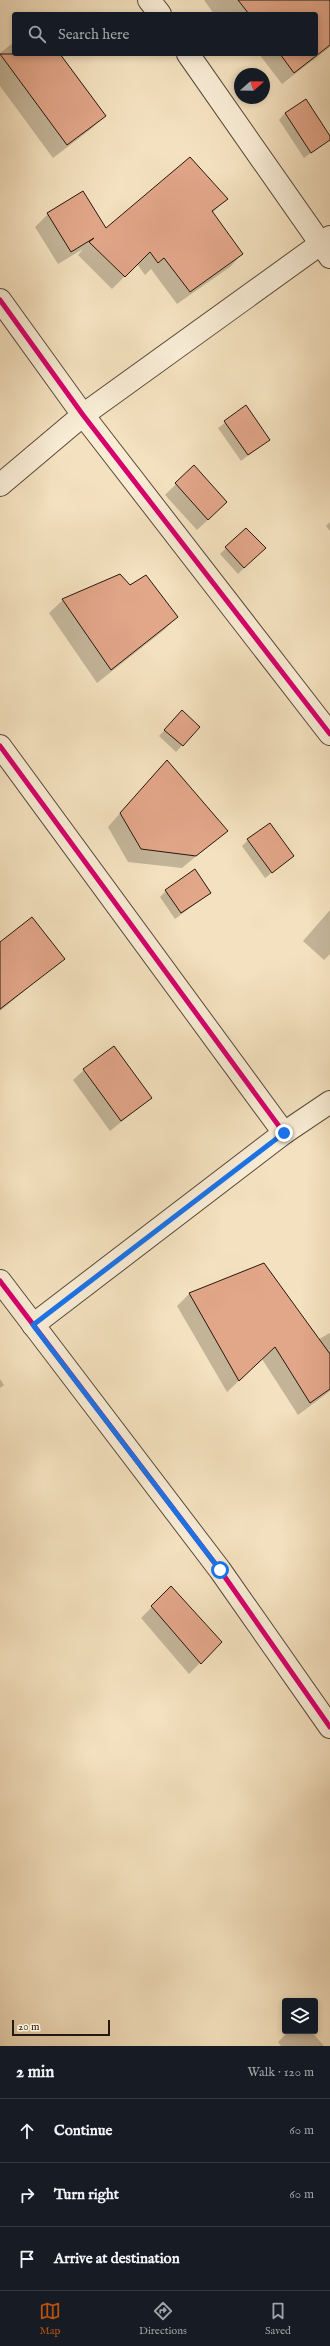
<!DOCTYPE html>
<html lang="en">
<head>
<meta charset="utf-8">
<style>
  body { margin:0; font-family:"IM FELL English",serif; background:#20242c; color:#f1f3f6 }
  .controls { position:absolute; right:12px; bottom:12px; display:grid; overflow:hidden; border-radius:4px; box-shadow:0 2px 6px #0003 }
  .controls button { width:36px; height:36px; display:grid; place-items:center; padding:0; border:0; border-bottom:1px solid #363941; background:#171b24; color:#f1f3f6; font:20px sans-serif }
  .compass { position:absolute; left:234px; top:68px; width:36px; height:36px; border-radius:50%; background:#171b24; box-shadow:0 2px 6px #0003; rotate:70deg }
  .scale { position:absolute; left:12px; bottom:10px; width:98px; box-sizing:border-box; padding-left:4px; border:2px solid #25180e; border-top:0; font-size:11px; line-height:14px; white-space:nowrap; color:#25180e; -webkit-text-stroke:3px #f8ecd5; paint-order:stroke }
  .stop { position:absolute; width:12px; height:12px; margin:-9px; border:3px solid #1a73e8; border-radius:50%; background:#fff }
  .stop.end { background:#1a73e8; border-color:#fff; box-shadow:0 1px 4px #0008 }
  .list { margin:0; padding:0; list-style:none }
  h2 { display:flex; justify-content:space-between; align-items:center; height:52px; margin:0; padding:0 16px; font-size:17px }
  h2 small { font-size:13px; font-weight:400; color:#9ea1a6 }
  .list li { display:grid; grid-template-columns:26px 1fr auto; gap:12px; align-items:center; box-sizing:border-box; height:64px; padding:0 16px; border-top:1px solid #363941 }
  .list b { display:block; font-size:15px; white-space:nowrap }
  .list em { font-size:13px; font-style:normal; color:#9ea1a6 }
  .icon { flex:none; width:22px; height:22px; fill:none; stroke:currentColor; stroke-width:2; stroke-linecap:round; stroke-linejoin:round }
  .map { position:relative; flex:none; width:330px; height:2046px; overflow:hidden }
  .search { position:absolute; background:#171b24; box-shadow:0 2px 6px #0003; left:12px; right:12px; top:12px; height:44px; display:flex; align-items:center; gap:10px; box-sizing:border-box; padding:0 14px; border-radius:4px; color:#9ea1a6; font-size:15px }
  .sheet { height:244px; background:#171b24 }
  nav { display:flex; justify-content:space-around; align-items:center; box-sizing:border-box; height:56px; border-top:1px solid #363941; background:#171b24; font-size:11px; color:#9ea1a6 }
  nav a { display:grid; justify-items:center; gap:2px }
  nav .on { color:#b45309 }
  .map>svg:first-child { display:block }
</style>
</head>
<body>
<div class="map">
<svg width="330" height="2046" viewBox="0 0 330 2046">
  <rect width="100%" height="100%" fill="#f4e1bf"/>
  <filter id="stains"><feTurbulence type="fractalNoise" baseFrequency=".005" numOctaves="4"/><feColorMatrix values="0 0 0 0 .2 0 0 0 0 .09 0 0 0 0 .02 0 0 0 .5 -.17"/></filter>
  <radialGradient id="worn" r=".72"><stop offset=".6" stop-color="#630" stop-opacity="0"/><stop offset="1" stop-color="#630" stop-opacity=".3"/></radialGradient>
  <g fill="#0003">
    <polygon points="204,0 330,0 330,47 282,84 259,54 316,54 316,14 214,14"/>
    <polygon points="14,42 14,54 58,54 105,116 91,129 53,158 0,86 0,53"/>
    <polygon points="285,113 330,138 330,139 304,158 279,120"/>
    <polygon points="227,199 212,213 242,254 230,267 177,304 151,269 145,275 137,264 112,289 78,255 83,249 58,264 35,227 48,214 105,229"/>
    <polygon points="246,407 269,439 241,461 218,428"/>
    <polygon points="176,484 215,513 197,530 165,495"/>
    <polygon points="330,522 330,531 326,526"/>
    <polygon points="226,548 258,554 238,574 220,554"/>
    <polygon points="120,575 130,586 177,617 164,630 97,683 49,613 63,600"/>
    <polygon points="176,718 199,727 176,752 159,736"/>
    <polygon points="166,761 226,831 182,868 128,862 108,827"/>
    <polygon points="248,840 293,856 265,878 242,846"/>
    <polygon points="166,891 210,893 175,919 160,897"/>
    <polygon points="330,910 330,954 324,960 303,941"/>
    <polygon points="0,943 63,959 0,1011"/>
    <polygon points="84,1070 151,1098 110,1131 73,1080"/>
    <polygon points="263,1264 319,1339 330,1333 330,1391 298,1415 262,1359 227,1392 177,1306 189,1294"/>
    <polygon points="0,1379 4,1385 0,1388"/>
    <polygon points="171,1588 221,1642 189,1674 141,1618"/>
    <polygon points="289,2031 311,2031 324,2046 281,2046 278,2042"/>
  </g>
  <g fill="#e2a689" stroke="#25180e">
    <polygon points="238,0 330,0 330,45 294,73 280,54 316,54 316,14 249,14"/>
    <polygon points="0,54 60,54 106,116 67,145"/>
    <polygon points="306,99 330,136 330,140 311,153 285,113"/>
    <polygon points="190,157 228,199 212,211 243,254 190,292 164,258 158,263 150,252 125,277 89,242 94,238 71,252 47,213 83,191 106,228"/>
    <polygon points="246,405 270,440 248,455 224,421"/>
    <polygon points="194,465 227,502 208,520 175,483"/>
    <polygon points="246,528 266,548 244,568 225,547"/>
    <polygon points="120,574 130,585 146,575 178,617 111,670 62,599"/>
    <polygon points="182,710 200,727 183,746 164,730"/>
    <polygon points="167,760 228,831 196,856 141,849 120,813"/>
    <polygon points="270,823 294,856 272,873 247,839"/>
    <polygon points="195,869 211,893 181,913 165,890"/>
    <polygon points="32,917 65,959 0,1009 0,942"/>
    <polygon points="114,1046 152,1098 121,1121 83,1069"/>
    <polygon points="264,1263 330,1354 330,1389 310,1403 275,1347 239,1381 189,1293"/>
    <polygon points="171,1586 222,1642 201,1664 151,1606"/>
  </g>
  <g fill="none" stroke-linecap="round" stroke-linejoin="round">
    <g stroke="#594a3a" stroke-width="24">
      <g id="minor">
        <polyline points="149,0 160,14"/>
        <polyline points="188,54 330,257"/>
        <polyline points="0,300 83,415 330,734"/>
        <polyline points="0,485 83,415 330,237"/>
        <polyline points="0,746 284,1133"/>
        <polyline points="33,1325 284,1133 330,1102"/>
      </g>
    </g>
    <g stroke="#594a3a" stroke-width="24">
      <polyline id="tertiary" points="0,1281 220,1570 330,1727"/>
    </g>
    <use href="#minor" stroke="#f8ecd5" stroke-width="22"/>
    <use href="#tertiary" stroke="#f8ecd5" stroke-width="22"/>
    <g stroke="#f8ecd5" stroke-width="8">
      <g id="cycleway">
        <polyline points="0,300 83,415 330,734"/>
        <polyline points="0,746 284,1133"/>
        <polyline points="0,1281 220,1570 330,1727"/>
      </g>
    </g>
    <use href="#cycleway" stroke="#d6006c" stroke-width="5"/>
  </g>
  <g fill="none" stroke-linecap="round" stroke-linejoin="round">
    <polyline stroke="#1a73e8" stroke-width="5" points="220,1570 33,1325 284,1133"/>
  </g>
  <rect width="100%" height="100%" filter="url(#stains)"/>
  <rect width="100%" height="100%" fill="url(#worn)"/>
</svg>
<div class="controls">
<button><svg class="icon" aria-label="layers" viewBox="0 0 24 24"><path d="M12 4l9 5-9 5-9-5zM3 14l9 5 9-5"/></svg></button>
</div>
<svg class="compass" viewBox="-18 -18 36 36"><path d="M0-13l5 13h-10z" fill="#e53935"/><path d="M0 13l5-13h-10z" fill="#9ea1a6"/></svg>
<div class="scale">20 m</div>
<div class="stop" style="left:220px;top:1570px"></div>
<div class="stop end" style="left:284px;top:1133px"></div>
<div class="search"><svg class="icon" aria-label="search" viewBox="0 0 24 24"><circle cx="10" cy="10" r="6"/><path d="M15 15l6 6"/></svg>Search here</div>
</div>
<section class="sheet">
<h2>2 min<small>Walk · 120 m</small></h2>
<ul class="list">
<li><svg class="icon" aria-label="ahead" viewBox="0 0 24 24"><path d="M12 20V5M6 11l6-6 6 6"/></svg><div><b>Continue</b></div><em>60 m</em></li>
<li><svg class="icon" aria-label="right" viewBox="0 0 24 24"><path d="M7 20v-9h11M14 6l5 5-5 5"/></svg><div><b>Turn right</b></div><em>60 m</em></li>
<li><svg class="icon" aria-label="arrive" viewBox="0 0 24 24"><path d="M6 21V4h12l-3 4 3 4H6"/></svg><div><b>Arrive at destination</b></div></li>
</ul>
</section>
<nav>
<a class="on"><svg class="icon" aria-label="map" viewBox="0 0 24 24"><path d="M3 6l6-2 6 2 6-2v14l-6 2-6-2-6 2zM9 4v14M15 6v14"/></svg>Map</a>
<a><svg class="icon" aria-label="directions" viewBox="0 0 24 24"><path d="M12 3l9 9-9 9-9-9zM9 14v-3h6M13 9l2 2-2 2"/></svg>Directions</a>
<a><svg class="icon" aria-label="saved" viewBox="0 0 24 24"><path d="M7 4h10v16l-5-4-5 4z"/></svg>Saved</a>
</nav>
</body>
</html>
